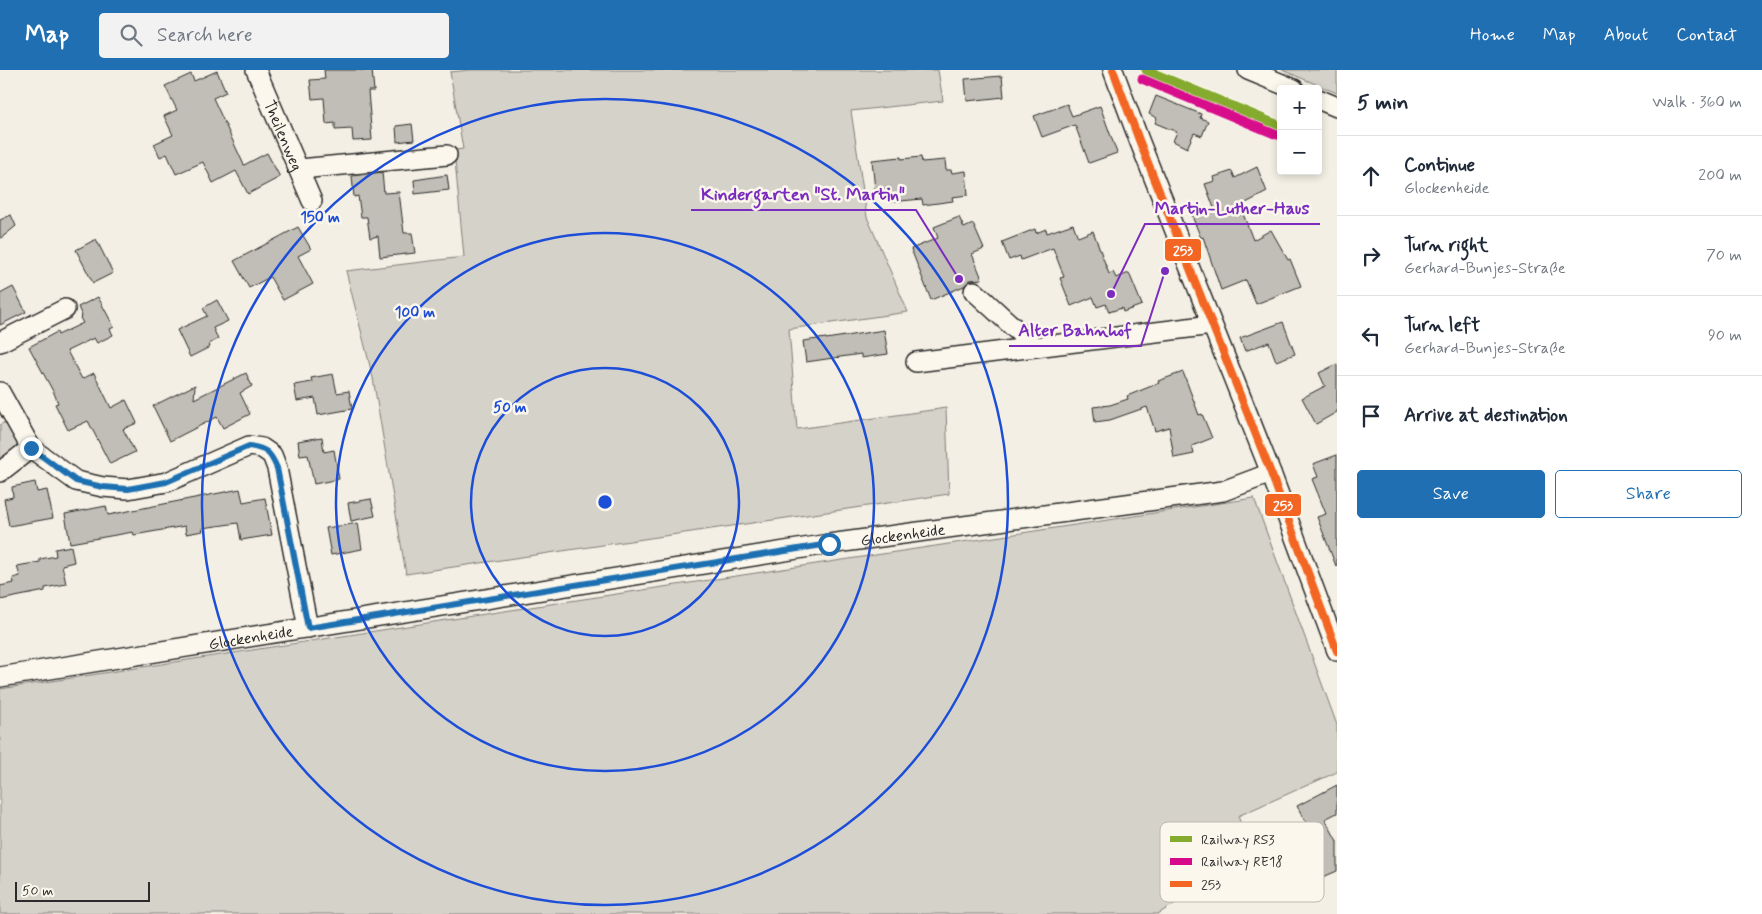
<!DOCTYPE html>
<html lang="en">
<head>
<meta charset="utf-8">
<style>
  body { margin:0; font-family:Mynerve,sans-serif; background:#f2f2f3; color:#1f2937 }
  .controls { position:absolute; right:15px; top:15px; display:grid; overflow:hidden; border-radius:5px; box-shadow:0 2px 8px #0003 }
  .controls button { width:45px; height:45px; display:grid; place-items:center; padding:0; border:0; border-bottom:1px solid #e0e1e3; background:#fff; color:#1f2937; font:25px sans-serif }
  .scale { position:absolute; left:15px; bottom:12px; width:135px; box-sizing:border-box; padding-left:5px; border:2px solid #2b2b2b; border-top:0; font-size:14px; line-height:18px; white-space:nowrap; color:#2b2b2b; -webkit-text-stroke:4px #fbf7ec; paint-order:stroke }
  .stop { position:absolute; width:15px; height:15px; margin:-11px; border:4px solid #1f6fb2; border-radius:50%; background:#fff }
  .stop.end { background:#1f6fb2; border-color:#fff; box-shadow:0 1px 5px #0008 }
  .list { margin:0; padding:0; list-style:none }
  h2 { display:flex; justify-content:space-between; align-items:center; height:65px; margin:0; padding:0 20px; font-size:21px }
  h2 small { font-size:16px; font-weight:400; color:#747a83 }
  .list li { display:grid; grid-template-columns:32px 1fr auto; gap:15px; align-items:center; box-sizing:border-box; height:80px; padding:0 20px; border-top:1px solid #e0e1e3 }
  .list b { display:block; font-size:19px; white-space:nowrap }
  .list p { margin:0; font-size:16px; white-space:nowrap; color:#747a83 }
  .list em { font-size:16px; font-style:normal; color:#747a83 }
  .actions { display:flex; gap:10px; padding:15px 20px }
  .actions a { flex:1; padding:11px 0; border:1px solid #1f6fb2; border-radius:5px; text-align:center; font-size:18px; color:#1f6fb2 }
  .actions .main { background:#1f6fb2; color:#fff }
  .icon { flex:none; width:28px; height:28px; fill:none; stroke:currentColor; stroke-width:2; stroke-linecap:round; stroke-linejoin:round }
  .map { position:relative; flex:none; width:1337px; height:844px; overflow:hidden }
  header { display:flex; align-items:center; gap:30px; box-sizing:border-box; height:70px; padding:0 25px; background:#1f6fb2; color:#fff }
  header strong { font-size:24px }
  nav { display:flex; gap:28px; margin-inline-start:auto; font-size:18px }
  .search { width:350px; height:45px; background:#f2f2f3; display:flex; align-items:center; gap:12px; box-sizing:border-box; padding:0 18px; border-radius:5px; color:#747a83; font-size:19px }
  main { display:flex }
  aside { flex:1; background:#fff }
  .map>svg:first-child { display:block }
</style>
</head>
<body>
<header>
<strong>Map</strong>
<div class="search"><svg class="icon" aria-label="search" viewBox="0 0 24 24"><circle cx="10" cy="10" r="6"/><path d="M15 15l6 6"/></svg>Search here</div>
<nav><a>Home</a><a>Map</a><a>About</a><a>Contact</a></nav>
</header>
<main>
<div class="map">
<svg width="1337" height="844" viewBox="0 0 1337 844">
  <rect width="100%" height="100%" fill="#f3efe4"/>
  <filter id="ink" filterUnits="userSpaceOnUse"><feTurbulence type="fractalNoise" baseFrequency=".02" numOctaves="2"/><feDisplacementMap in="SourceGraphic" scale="10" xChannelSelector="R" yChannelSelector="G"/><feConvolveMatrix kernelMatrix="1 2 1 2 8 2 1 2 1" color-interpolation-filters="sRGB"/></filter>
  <g filter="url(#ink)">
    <g fill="#d5d2c9" stroke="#807e7a">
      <polygon points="470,0 938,0 943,31 851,41 867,147 908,242 789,259 797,359 946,338 949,424 406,504 373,308 346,201 464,187 454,80 463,79 450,2"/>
      <polygon points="1282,0 1337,0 1337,23"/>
      <polygon points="5,352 17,373 16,381 0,395 0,355"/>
      <polygon points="1254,428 1337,655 1337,702 1238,746 1256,794 1196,820 1158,844 0,844 0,619 537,536"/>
    </g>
    <g fill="#c0beb6" stroke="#2b2b2b">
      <polygon points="324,0 372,0 374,21 368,21 372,70 353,71 352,59 335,60 335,53 326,54 324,28 312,29 310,10 325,9"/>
      <polygon points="217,1 226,22 213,28 244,95 267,83 280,107 248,124 236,101 213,113 203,92 176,104 167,84 160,87 154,74 173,65 164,46 177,40 165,16 191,4 194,11"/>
      <polygon points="1002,6 1004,27 967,31 965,9"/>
      <polygon points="1156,26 1201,44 1200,48 1208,51 1202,66 1194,63 1187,78 1173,71 1177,62 1155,53 1157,48 1149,44"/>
      <polygon points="1067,34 1072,46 1100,36 1117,83 1089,93 1075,55 1042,67 1034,46"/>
      <polygon points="412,54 414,70 397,72 396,56"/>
      <polygon points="901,87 901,89 921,87 922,92 945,90 946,100 951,100 952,103 966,101 968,125 952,127 953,131 923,135 922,129 890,132 889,119 875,120 872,90"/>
      <polygon points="1257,97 1267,122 1240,136 1253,170 1271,160 1288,190 1290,189 1301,216 1256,234 1246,210 1221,220 1203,167 1201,168 1192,146 1214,138 1205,114 1215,111 1214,107 1232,101 1235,108"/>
      <polygon points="382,102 384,123 399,122 404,163 412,163 415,183 380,187 378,166 370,168 367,147 361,147 358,126 354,127 352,106"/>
      <polygon points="447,105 449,120 415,124 414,110"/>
      <polygon points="11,145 16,156 0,169 0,150"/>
      <polygon points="959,147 964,158 973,154 984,179 972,184 982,209 970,210 964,216 931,230 911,179 938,168 934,157"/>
      <polygon points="1073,154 1078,167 1093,161 1109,204 1113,202 1116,208 1129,203 1142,235 1123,242 1122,238 1109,242 1106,234 1097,237 1093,227 1071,236 1060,208 1064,207 1053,178 1021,190 1020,186 1009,190 1002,172 1035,159 1036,163 1046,159 1047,163"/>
      <polygon points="298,157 311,179 298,186 313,214 283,230 270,207 249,218 234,191"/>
      <polygon points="96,169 113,203 93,213 76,180"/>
      <polygon points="13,217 26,242 0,255 0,224"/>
      <polygon points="98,227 114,257 110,259 113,265 97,273 94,268 67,281 82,309 94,303 111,338 126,330 137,353 123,359 135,382 110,394 88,351 68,360 55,334 58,333 54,323 29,277 57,262 58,265 83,253 80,248 82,246 78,237"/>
      <polygon points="217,230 228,251 213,258 218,269 209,274 210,277 190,287 177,260 207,246 203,238"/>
      <polygon points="1283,252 1295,284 1276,291 1269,272 1245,281 1240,268"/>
      <polygon points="884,260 888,284 861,288 861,284 806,292 803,271 826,268 826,269"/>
      <polygon points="1337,294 1337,342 1316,354 1302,328 1325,316 1319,303"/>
      <polygon points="1183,302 1199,345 1202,344 1212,368 1192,376 1194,384 1174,388 1169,357 1155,361 1147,337 1110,350 1095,352 1093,337 1110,335 1128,329 1127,326 1159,313 1158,311"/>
      <polygon points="246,303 252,316 240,323 250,344 223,358 217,347 170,371 153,336 195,315 194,329"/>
      <polygon points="333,304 337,323 349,321 352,339 318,345 315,328 297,331 294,315 312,312 311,308"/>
      <polygon points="322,367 324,382 334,380 339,409 314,414 308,385 300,386 298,371"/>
      <polygon points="1337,385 1337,495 1336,496 1317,447 1326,444 1312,409 1318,407 1313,394"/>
      <polygon points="35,412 37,422 47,420 53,448 9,456 4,429 13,427 12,417"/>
      <polygon points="240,419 243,432 265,428 272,465 241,470 238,453 202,458 203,461 186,464 185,456 134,465 133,462 70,473 65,444 106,436 108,445"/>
      <polygon points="371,429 375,446 351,451 348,433"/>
      <polygon points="358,453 362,479 331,485 326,458"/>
      <polygon points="71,476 74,492 62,495 66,514 45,518 45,521 0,530 0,516 14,513 13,508 20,506 17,496 40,492 40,489 56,486 55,479"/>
      <polygon points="1337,715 1337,743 1325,749 1337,771 1337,801 1323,807 1304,760 1309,758 1297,736"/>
    </g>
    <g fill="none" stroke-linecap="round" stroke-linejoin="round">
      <g stroke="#2b2b2b" stroke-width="22">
        <g id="minor">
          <path id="s1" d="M256 0 312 131"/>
          <polyline points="1113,0 1139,70 1271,403 1337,581"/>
          <polyline points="1248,0 1294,19"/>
          <polyline points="1318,29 1337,37"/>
          <polyline points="300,99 447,85"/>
          <polyline points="974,221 1035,277"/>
          <polyline points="0,272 65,239"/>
          <polyline points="916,292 1212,255"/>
          <polyline points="0,322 31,378 76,411 103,417 128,419 167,412 249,376 262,378 272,385 277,398 308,558"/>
          <polyline points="0,402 31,378"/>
          <path id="s2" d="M0 607 829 474 1223 421 1271 403"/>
        </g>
      </g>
      <use href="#minor" stroke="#fbf7ec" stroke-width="19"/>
      <g stroke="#fbf7ec" stroke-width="11">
        <polyline id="bus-1" points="1113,0 1139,70 1271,403 1337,581"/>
      </g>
      <use href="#bus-1" stroke="#f26522" stroke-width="8"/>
      <g stroke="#fbf7ec" stroke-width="12">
        <polyline id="rail-1" points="1146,0 1281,56"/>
      </g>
      <g stroke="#fbf7ec" stroke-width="12">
        <polyline id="rail-2" points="1142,9 1277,65"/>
      </g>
      <use href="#rail-1" stroke="#84aa2e" stroke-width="9"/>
      <use href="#rail-2" stroke="#d7098b" stroke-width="9"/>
    </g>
  </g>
  <g fill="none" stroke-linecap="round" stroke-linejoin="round" filter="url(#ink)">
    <path stroke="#1f6fb2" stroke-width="6" d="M31 378 76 411 103 417 128 419 166 412 249 376C267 379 270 382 277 398L308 558 829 474"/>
  </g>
  <g fill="none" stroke="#1d4ed8" stroke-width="2.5">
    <circle cx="605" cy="432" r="134"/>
    <circle cx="605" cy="432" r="269"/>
    <circle cx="605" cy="432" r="403"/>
  </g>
  <g text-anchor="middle" stroke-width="5" stroke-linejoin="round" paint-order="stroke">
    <g font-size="16" fill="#2b2b2b" stroke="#fbf7ec">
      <text dy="6" stroke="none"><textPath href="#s1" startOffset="71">Theilenweg</textPath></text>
      <text dy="6" stroke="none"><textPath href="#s2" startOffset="914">Glockenheide</textPath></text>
      <text dy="6" stroke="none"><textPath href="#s2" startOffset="254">Glockenheide</textPath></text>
    </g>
  </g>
  <rect x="1160" y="752" width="164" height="80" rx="8" fill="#fbf7ec" stroke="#bdbab2" stroke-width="1"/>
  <rect x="1170" y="766" width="22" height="6" fill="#84aa2e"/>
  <rect x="1170" y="788" width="22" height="7" fill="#d7098b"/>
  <rect x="1170" y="811" width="22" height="6" fill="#f26522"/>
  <g font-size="14" fill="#2b2b2b">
    <text x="1201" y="774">Railway RS3</text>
    <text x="1201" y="796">Railway RE18</text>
    <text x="1201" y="819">253</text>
  </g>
  <circle cx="605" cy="432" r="8" fill="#1d4ed8" stroke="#fbf7ec" stroke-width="2.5"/>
  <g font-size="15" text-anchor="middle" font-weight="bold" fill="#1d4ed8" stroke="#fbf7ec" stroke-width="5" stroke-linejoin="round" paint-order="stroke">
    <text x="320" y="152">150 m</text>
    <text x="415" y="247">100 m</text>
    <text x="510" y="342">50 m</text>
  </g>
  <path fill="none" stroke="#7b2cbf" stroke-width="2" d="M959 209L916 140H691M1111 224L1145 154H1320M1165 201L1141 276H1009"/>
  <g fill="#7b2cbf" stroke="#fbf7ec" stroke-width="2">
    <circle cx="959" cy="209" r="5"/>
    <circle cx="1111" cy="224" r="5"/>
    <circle cx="1165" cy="201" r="5"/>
  </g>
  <g font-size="18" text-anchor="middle" font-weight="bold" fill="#7b2cbf" stroke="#fbf7ec" stroke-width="5" stroke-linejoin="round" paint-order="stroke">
    <text x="803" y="130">Kindergarten "St. Martin"</text>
    <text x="1232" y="144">Martin-Luther-Haus</text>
    <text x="1075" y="266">Alter Bahnhof</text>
  </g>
  <g stroke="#fbf7ec" stroke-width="2">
    <rect x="1164" y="168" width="38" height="24" rx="5" fill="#f26522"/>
    <rect x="1264" y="423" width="38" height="24" rx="5" fill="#f26522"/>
  </g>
  <g font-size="14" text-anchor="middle" font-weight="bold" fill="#fff">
    <text x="1183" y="185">253</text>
    <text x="1283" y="440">253</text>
  </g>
</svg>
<div class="controls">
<button>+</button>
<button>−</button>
</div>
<div class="scale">50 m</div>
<div class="stop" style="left:829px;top:474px"></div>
<div class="stop end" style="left:31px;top:378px"></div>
</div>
<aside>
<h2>5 min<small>Walk · 360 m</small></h2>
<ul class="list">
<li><svg class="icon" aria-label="ahead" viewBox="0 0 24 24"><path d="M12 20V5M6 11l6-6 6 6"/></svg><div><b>Continue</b><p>Glockenheide</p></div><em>200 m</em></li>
<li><svg class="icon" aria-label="right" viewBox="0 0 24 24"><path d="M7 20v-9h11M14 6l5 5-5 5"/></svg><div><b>Turn right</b><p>Gerhard-Bunjes-Straße</p></div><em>70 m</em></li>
<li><svg class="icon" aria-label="left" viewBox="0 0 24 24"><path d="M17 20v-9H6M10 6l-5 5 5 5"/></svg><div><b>Turn left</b><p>Gerhard-Bunjes-Straße</p></div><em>90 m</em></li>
<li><svg class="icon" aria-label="arrive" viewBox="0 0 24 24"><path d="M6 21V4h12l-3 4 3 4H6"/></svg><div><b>Arrive at destination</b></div></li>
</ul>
<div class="actions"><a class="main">Save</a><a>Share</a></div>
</aside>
</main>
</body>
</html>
